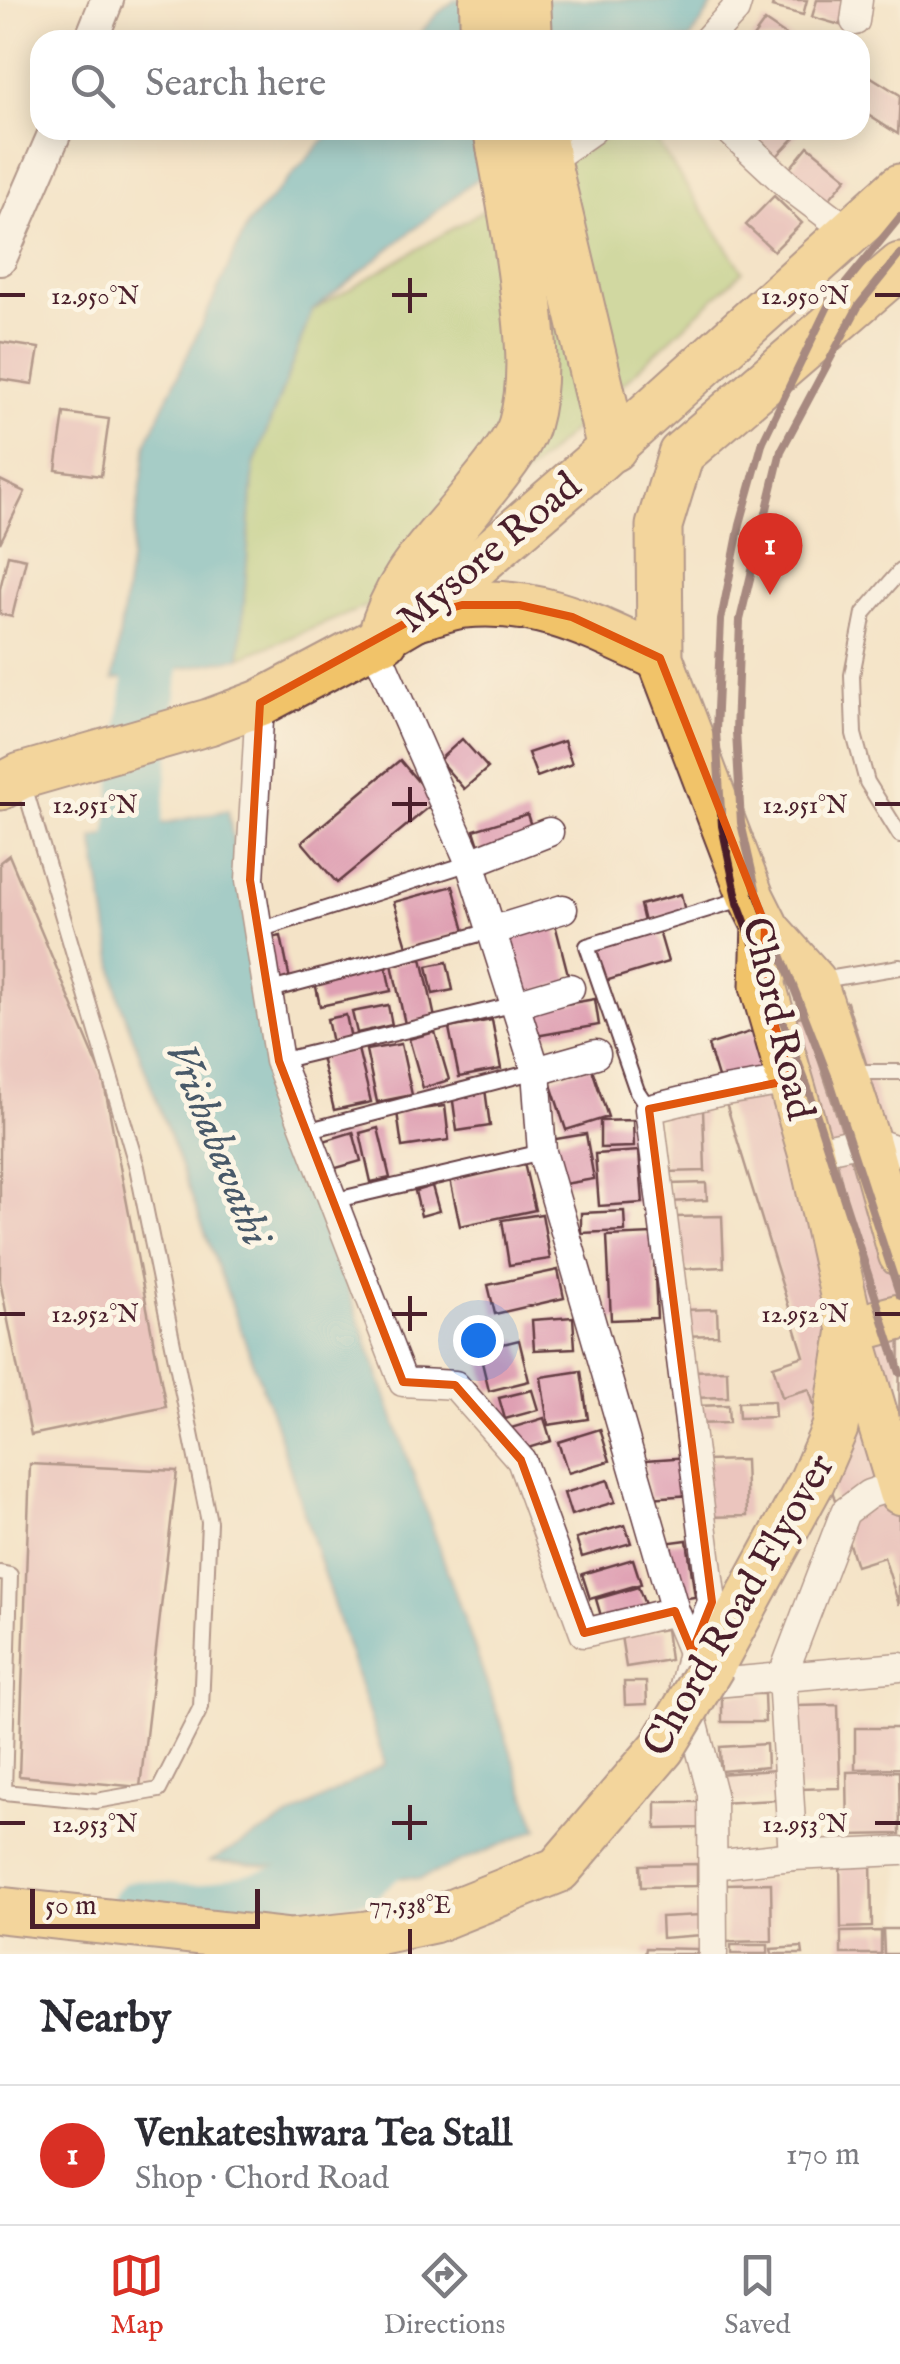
<!DOCTYPE html>
<html lang="en">
<head>
<meta charset="utf-8">
<style>
  body { margin:0; font-family:"IM FELL English",serif; background:#f7f7f7; color:#2b2b33 }
  .scale { position:absolute; left:30px; bottom:25px; width:230px; box-sizing:border-box; padding-left:10px; border:5px solid #4a1f2b; border-top:0; font-size:28px; line-height:35px; white-space:nowrap; color:#4a1f2b; -webkit-text-stroke:8px #fcf5e5; paint-order:stroke }
  .you { position:absolute; left:478px; top:1340px; width:35px; height:35px; margin:-25px; border:8px solid #fff; border-radius:50%; background:#1a73e8; box-shadow:0 0 0 15px #1a73e833 }
  .badge { display:grid; place-items:center; width:65px; height:65px; border-radius:50%; background:#d93025; color:#fff; font-size:32px; font-weight:700 }
  .pin { position:absolute; translate:-50% -82px; filter:drop-shadow(0 2px 5px #0008) }
  .pin::after { content:''; position:absolute; top:52px; width:35px; height:30px; background:inherit; clip-path:polygon(0 0,100% 0,50% 100%) }
  .list { margin:0; padding:0; list-style:none }
  h2 { display:flex; justify-content:space-between; align-items:center; height:130px; margin:0; padding:0 40px; font-size:42px }
  h2 small { font-size:32px; font-weight:400; color:#7c7c81 }
  .list li { display:grid; grid-template-columns:65px 1fr auto; gap:30px; align-items:center; box-sizing:border-box; height:140px; padding:0 40px; border-top:2px solid #e1e1e2 }
  .list b { display:block; font-size:38px; white-space:nowrap }
  .list p { margin:0; font-size:32px; white-space:nowrap; color:#7c7c81 }
  .list em { font-size:32px; font-style:normal; color:#7c7c81 }
  .icon { flex:none; width:55px; height:55px; fill:none; stroke:currentColor; stroke-width:2; stroke-linecap:round; stroke-linejoin:round }
  .map { position:relative; flex:none; width:900px; height:1954px; overflow:hidden }
  .search { position:absolute; background:#fff; box-shadow:0 5px 25px #0003; left:30px; right:30px; top:30px; height:110px; display:flex; align-items:center; gap:25px; box-sizing:border-box; padding:0 35px; border-radius:30px; color:#7c7c81; font-size:38px }
  .sheet { height:270px; background:#fff }
  nav { display:flex; justify-content:space-around; align-items:center; box-sizing:border-box; height:140px; border-top:2px solid #e1e1e2; background:#fff; font-size:28px; color:#7c7c81 }
  nav a { display:grid; justify-items:center; gap:5px }
  nav .on { color:#d93025 }
  .map>svg:first-child { display:block }
</style>
</head>
<body>
<div class="map">
<svg width="900" height="1954" viewBox="0 0 900 1954">
  <rect width="100%" height="100%" fill="#fcf5e5"/>
  <filter id="ink" filterUnits="userSpaceOnUse"><feTurbulence type="fractalNoise" baseFrequency=".01" numOctaves="2"/><feDisplacementMap in="SourceGraphic" scale="20" xChannelSelector="R" yChannelSelector="G"/><feConvolveMatrix kernelMatrix="1 2 1 2 8 2 1 2 1" color-interpolation-filters="sRGB"/></filter>
  <filter id="wash" filterUnits="userSpaceOnUse"><feTurbulence type="fractalNoise" baseFrequency=".0048" numOctaves="4" result="noise"/><feDisplacementMap in="SourceGraphic" scale="40" xChannelSelector="R" yChannelSelector="G"/><feGaussianBlur stdDeviation="2.25" result="paint"/><feColorMatrix in="noise" values="0 0 0 0 0 0 0 0 0 0 0 0 0 0 0 0 0 1.4 0 .05"/><feComposite in="paint" operator="in"/></filter>
  <g filter="url(#wash)">
    <rect width="100%" height="100%" fill="#f4e3c7"/>
    <polygon fill="#a6ca73" stroke="#78744f" stroke-width="2.5" points="620,130 649,130 743,271 399,593 240,658 254,465 312,311"/>
    <g fill="#46afc5" stroke="#486778" stroke-width="2.5">
      <polygon points="455,0 716,0 690,40 414,40 437,14"/>
      <polygon points="333,130 554,130 474,181 312,311 254,465 240,658 113,680 147,442 248,224"/>
      <polygon points="228,810 270,1066 538,1829 420,1879 211,1861 385,1764 273,1417 119,999 93,838"/>
    </g>
    <g fill="none" stroke-linecap="round" stroke-linejoin="round">
      <g stroke="#46afc5" stroke-width="55">
        <polyline points="146,903 133,837 159,601"/>
        <polyline points="138,1907 200,1913 362,1874 419,1825"/>
      </g>
    </g>
    <g id="blocks">
      <g fill="#dfa0b3">
        <polygon points="774,0 807,0 803,15 772,7"/>
        <polygon points="817,0 847,0 840,25 812,17"/>
        <polygon points="765,21 793,40 751,40"/>
        <polygon points="860,70 900,95 898,134 860,110"/>
        <polygon points="747,130 802,130 775,158"/>
        <polygon points="808,146 847,178 825,204 787,172"/>
        <polygon points="774,196 802,223 774,251 746,225"/>
        <polygon points="0,342 39,348 33,384 0,379"/>
        <polygon points="64,413 109,419 101,476 56,470"/>
        <polygon points="0,480 25,492 0,543"/>
        <polygon points="8,555 26,559 12,617 0,614 0,589"/>
        <polygon points="462,739 488,768 464,789 439,760"/>
        <polygon points="564,741 572,764 537,777 528,753"/>
        <polygon points="400,760 435,802 337,883 302,842"/>
        <polygon points="527,814 535,838 482,855 474,830"/>
        <polygon points="9,855 103,1078 166,1407 31,1435 0,1281 0,862"/>
        <polygon points="453,886 465,931 407,946 394,902"/>
        <polygon points="681,894 685,912 644,922 640,905"/>
        <polygon points="554,920 570,982 517,996 501,934"/>
        <polygon points="659,931 668,962 602,982 593,949"/>
        <polygon points="281,936 290,980 271,983 262,940"/>
        <polygon points="422,958 435,1018 405,1024 392,964"/>
        <polygon points="447,962 453,990 433,994 427,966"/>
        <polygon points="386,967 391,991 320,1006 315,982"/>
        <polygon points="595,999 599,1025 530,1037 525,1011"/>
        <polygon points="847,1002 900,1173 899,1605 884,1557 856,1566 827,1475 835,1473 809,1389 782,1397 773,1366 804,1356 708,1045"/>
        <polygon points="388,1005 392,1025 357,1033 352,1012"/>
        <polygon points="346,1015 351,1039 332,1043 327,1019"/>
        <polygon points="492,1020 501,1069 459,1077 449,1028"/>
        <polygon points="435,1032 449,1080 423,1088 409,1039"/>
        <polygon points="401,1044 412,1095 377,1102 366,1050"/>
        <polygon points="358,1049 371,1102 334,1110 321,1057"/>
        <polygon points="591,1066 608,1117 566,1130 549,1079"/>
        <polygon points="485,1089 490,1126 457,1131 452,1094"/>
        <polygon points="445,1106 449,1140 402,1147 397,1112"/>
        <polygon points="703,1109 705,1171 664,1172 662,1110"/>
        <polygon points="633,1120 634,1147 600,1148 600,1121"/>
        <polygon points="378,1128 390,1178 371,1182 360,1133"/>
        <polygon points="353,1132 361,1161 326,1171 317,1143"/>
        <polygon points="586,1134 594,1179 558,1185 550,1140"/>
        <polygon points="639,1151 643,1203 599,1206 595,1154"/>
        <polygon points="524,1163 535,1210 460,1226 450,1179"/>
        <polygon points="706,1183 707,1200 670,1202 669,1184"/>
        <polygon points="432,1186 439,1211 421,1216 415,1191"/>
        <polygon points="624,1211 625,1231 581,1233 581,1213"/>
        <polygon points="542,1214 550,1259 509,1265 502,1220"/>
        <polygon points="722,1216 724,1267 676,1269 674,1217"/>
        <polygon points="653,1234 657,1318 611,1320 607,1236"/>
        <polygon points="558,1270 564,1298 495,1314 488,1285"/>
        <polygon points="717,1309 718,1335 678,1336 677,1310"/>
        <polygon points="573,1317 575,1348 534,1350 532,1320"/>
        <polygon points="519,1340 529,1381 489,1391 479,1350"/>
        <polygon points="727,1370 728,1397 691,1398 690,1371"/>
        <polygon points="581,1371 588,1419 548,1425 541,1377"/>
        <polygon points="532,1390 538,1410 505,1419 499,1398"/>
        <polygon points="774,1401 775,1417 739,1418 738,1402"/>
        <polygon points="728,1405 729,1423 693,1424 692,1406"/>
        <polygon points="544,1418 551,1441 518,1451 511,1428"/>
        <polygon points="600,1429 610,1461 568,1473 558,1442"/>
        <polygon points="689,1457 691,1495 649,1498 646,1460"/>
        <polygon points="745,1460 747,1516 705,1517 704,1461"/>
        <polygon points="30,1464 177,1471 140,1787 19,1776"/>
        <polygon points="608,1480 615,1502 571,1515 564,1493"/>
        <polygon points="625,1525 631,1543 582,1557 576,1539"/>
        <polygon points="687,1540 695,1597 672,1600 664,1543"/>
        <polygon points="633,1559 641,1584 590,1599 582,1574"/>
        <polygon points="638,1587 648,1612 604,1626 596,1599"/>
        <polygon points="666,1629 670,1660 626,1667 621,1636"/>
        <polygon points="624,1682 646,1682 647,1704 625,1705"/>
        <polygon points="722,1694 764,1694 765,1722 722,1722"/>
        <polygon points="838,1705 840,1788 797,1789 796,1706"/>
        <polygon points="855,1728 900,1728 900,1768 855,1769"/>
        <polygon points="766,1744 767,1767 721,1771 720,1747"/>
        <polygon points="775,1770 777,1800 719,1803 717,1774"/>
        <polygon points="899,1771 900,1834 848,1835 847,1772"/>
        <polygon points="656,1802 704,1802 704,1828 656,1829"/>
        <polygon points="871,1858 872,1927 841,1928 840,1859"/>
        <polygon points="697,1864 697,1886 641,1887 640,1865"/>
        <polygon points="771,1883 772,1941 726,1942 725,1884"/>
        <polygon points="700,1915 702,1935 662,1938 661,1917"/>
        <polygon points="883,1929 900,1929 900,1954 884,1954"/>
        <polygon points="881,1931 881,1954 841,1954 841,1932"/>
        <rect x="731" y="1945" width="37" height="9"/>
        <polygon points="802,1947 803,1954 772,1954 771,1949"/>
        <polygon points="646,1948 697,1949 697,1954 645,1954"/>
      </g>
    </g>
  </g>
  <g filter="url(#ink)">
    <use href="#blocks" fill-opacity="0" stroke="#643c42" stroke-width="2.5"/>
    <g fill="none" stroke-linecap="round" stroke-linejoin="round">
      <g stroke="#643c42" stroke-width="18">
        <g id="service">
          <polyline points="900,571 864,613 852,675 854,734 867,782 900,835"/>
          <polyline points="256,931 470,863"/>
          <polyline points="822,980 900,967"/>
          <polyline points="267,991 491,931"/>
          <polyline points="279,1061 516,1004"/>
          <polyline points="851,1072 900,1072"/>
          <polyline points="649,1109 637,1091 587,946 745,898"/>
          <polyline points="306,1131 536,1071"/>
          <polyline points="332,1201 542,1152"/>
          <polyline points="0,1573 10,1575 4,1792 96,1801 159,1790 201,1707 209,1522 137,1167 23,782"/>
        </g>
      </g>
      <g stroke="#643c42" stroke-width="31">
        <g id="minor">
          <polyline points="855,21 858,0"/>
          <polyline points="707,40 735,10 738,0"/>
          <polyline points="729,130 789,186 850,232"/>
          <polyline points="545,163 592,130"/>
          <polyline points="371,644 384,667 470,863 536,1071 542,1152 675,1611 692,1652"/>
          <polyline points="260,703 250,880 279,1061 403,1382 455,1385 521,1460 584,1633 675,1611"/>
          <polyline points="470,863 549,832"/>
          <polyline points="491,931 563,909"/>
          <polyline points="516,1004 570,988"/>
          <polyline points="536,1071 596,1054"/>
          <polyline points="811,1152 868,1140 900,1151"/>
          <polyline points="692,1685 900,1667"/>
          <polyline points="793,1856 782,1677 845,1512 869,1494 900,1484"/>
          <polyline points="713,1865 793,1856 900,1851"/>
          <polyline points="713,1954 712,1794 684,1686 692,1652 712,1602 649,1109 719,1092 791,1080"/>
        </g>
      </g>
      <g stroke="#643c42" stroke-width="36">
        <g id="tertiary">
          <polyline points="91,40 107,0"/>
          <polyline points="0,259 56,130"/>
        </g>
      </g>
      <g stroke="#643c42" stroke-width="46">
        <g id="primary">
          <polyline points="765,925 815,981 868,1140 900,1255"/>
          <polyline points="851,1330 900,1493"/>
        </g>
      </g>
      <g stroke="#643c42" stroke-width="49">
        <g id="trunk">
          <path d="M418 617C433 613 449 607 464 605 542 598 592 627 660 658"/>
          <polyline points="0,787 21,776 209,722 260,703 371,644 415,618 592,465 900,187"/>
          <polyline points="851,1330 900,1317"/>
          <polyline points="712,1665 812,1481 835,1428 851,1330 811,1152 763,986 765,925 751,897 660,658 659,526 681,454 900,266"/>
          <polyline points="0,1910 291,1942"/>
        </g>
      </g>
      <g stroke="#643c42" stroke-width="54">
        <g id="motorway">
          <polyline points="485,0 486,40"/>
          <polyline points="525,0 527,40"/>
          <polyline points="540,130 545,163 612,446"/>
          <path d="M383 638C399 575 440 543 478 493 491 477 519 443 524 424 536 382 531 337 526 295 520 240 509 185 499 130"/>
        </g>
      </g>
      <use href="#service" stroke="#fff" stroke-width="14"/>
      <use href="#minor" stroke="#fff" stroke-width="28"/>
      <use href="#tertiary" stroke="#fff" stroke-width="32"/>
      <use href="#primary" stroke="#f1c369" stroke-width="42"/>
      <use href="#trunk" stroke="#f1c369" stroke-width="45"/>
      <use href="#motorway" stroke="#f1c369" stroke-width="50"/>
      <g stroke="#4a1f2b" stroke-width="8">
        <polyline points="900,217 829,304 763,441 740,524 721,620 716,731 722,826 738,903 808,1088 900,1373"/>
        <polyline points="900,254 859,305 781,451 740,620 736,732 741,823 757,893 830,1081 900,1296"/>
      </g>
      <g stroke="#643c42" stroke-width="49" stroke-linecap="butt">
        <polyline id="trunk-bridge" points="291,1942 367,1934 433,1920 558,1870 662,1748 712,1665"/>
      </g>
      <use href="#trunk-bridge" stroke="#f1c369" stroke-width="45"/>
    </g>
  </g>
  <path d="M0 0H900V1954H0ZM462 605H519L572 617 660 658 765 925 763 986 791 1080 649 1109 712 1602 692 1652 675 1611 584 1633 521 1460 455 1385 403 1382 279 1061 250 880 260 703 415 618Z" fill="#f4e3c7" fill-opacity=".55" fill-rule="evenodd"/>
  <path fill="none" stroke="#e0560e" stroke-width="8" stroke-linejoin="round" d="M462 605H519L572 617 660 658 765 925 763 986 791 1080 649 1109 712 1602 692 1652 675 1611 584 1633 521 1460 455 1385 403 1382 279 1061 250 880 260 703 415 618Z"/>
  <path fill="none" stroke="#4a1f2b" stroke-width="4" d="M410 278V313M0 295H25M392 295H427M875 295H900M410 787V822M0 804H25M392 804H427M875 804H900M410 1296V1331M0 1314H25M392 1314H427M875 1314H900M410 1805V1840M0 1823H25M392 1823H427M875 1823H900M410 1929V1954"/>
  <g text-anchor="middle" stroke-width="10" stroke-linejoin="round" paint-order="stroke">
    <g font-size="40" fill="#4a1f2b" stroke="#fcf5e5">
      <text transform="translate(488 551) rotate(-40)" y="14">Mysore Road</text>
      <text transform="translate(780 1018) rotate(77)" y="14">Chord Road</text>
      <text transform="translate(737 1604) rotate(-60)" y="14">Chord Road Flyover</text>
    </g>
    <g font-size="42" font-style="italic" fill="#485969" stroke="#fcf5e5">
      <text transform="translate(220 1143) rotate(68)" y="15">Vrishabavathi</text>
    </g>
  </g>
  <g font-size="25" text-anchor="middle" fill="#4a1f2b" stroke="#fcf5e5" stroke-width="10" stroke-linejoin="round" paint-order="stroke">
    <text x="805" y="304">12.950°N</text>
    <text x="95" y="304">12.950°N</text>
    <text x="95" y="813">12.951°N</text>
    <text x="805" y="813">12.951°N</text>
    <text x="95" y="1322">12.952°N</text>
    <text x="805" y="1322">12.952°N</text>
    <text x="95" y="1832">12.953°N</text>
    <text x="805" y="1832">12.953°N</text>
    <text x="410" y="1913">77.538°E</text>
  </g>
</svg>
<div class="scale">50 m</div>
<div class="you"></div>
<div class="pin badge" style="left:770px;top:595px">1</div>
<div class="search"><svg class="icon" aria-label="search" viewBox="0 0 24 24"><circle cx="10" cy="10" r="6"/><path d="M15 15l6 6"/></svg>Search here</div>
</div>
<section class="sheet">
<h2>Nearby<small></small></h2>
<ul class="list">
<li><span class="badge">1</span><div><b>Venkateshwara Tea Stall</b><p>Shop · Chord Road</p></div><em>170 m</em></li>
</ul>
</section>
<nav>
<a class="on"><svg class="icon" aria-label="map" viewBox="0 0 24 24"><path d="M3 6l6-2 6 2 6-2v14l-6 2-6-2-6 2zM9 4v14M15 6v14"/></svg>Map</a>
<a><svg class="icon" aria-label="directions" viewBox="0 0 24 24"><path d="M12 3l9 9-9 9-9-9zM9 14v-3h6M13 9l2 2-2 2"/></svg>Directions</a>
<a><svg class="icon" aria-label="saved" viewBox="0 0 24 24"><path d="M7 4h10v16l-5-4-5 4z"/></svg>Saved</a>
</nav>
</body>
</html>
